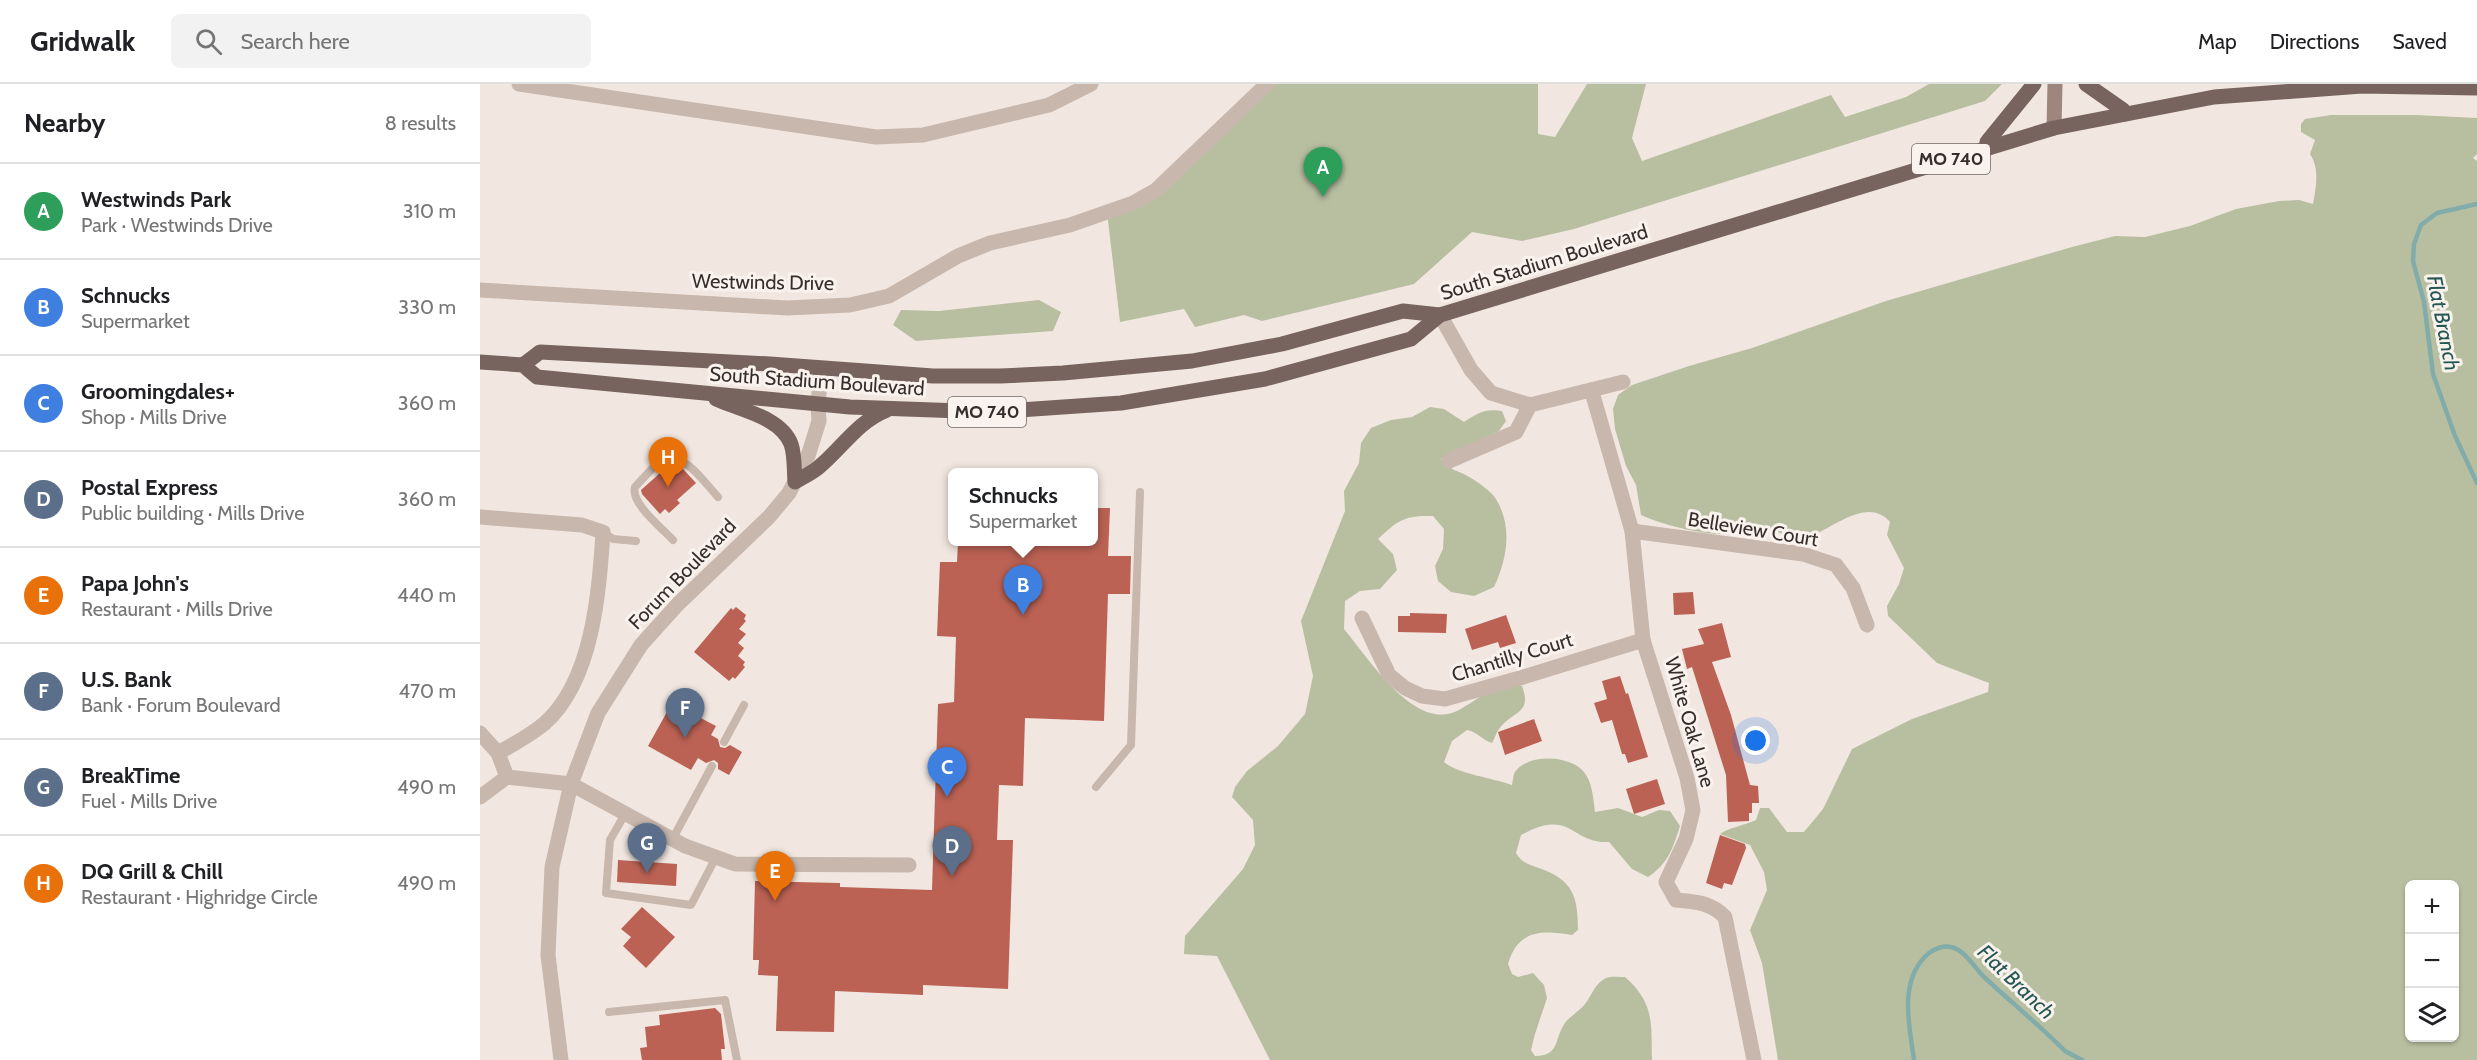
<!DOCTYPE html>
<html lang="en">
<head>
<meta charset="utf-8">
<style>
  body { margin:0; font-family:Cabin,sans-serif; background:#f2f2f2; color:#202124 }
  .controls { position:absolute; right:18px; bottom:18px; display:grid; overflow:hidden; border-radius:9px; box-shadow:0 2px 4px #0004 }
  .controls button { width:54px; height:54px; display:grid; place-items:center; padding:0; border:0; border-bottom:2px solid #e0e0e0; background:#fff; color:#202124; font:30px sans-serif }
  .you { position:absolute; left:1276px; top:657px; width:21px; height:21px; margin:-15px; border:4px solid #fff; border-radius:50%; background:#1a73e8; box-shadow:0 0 0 9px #1a73e833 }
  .badge { display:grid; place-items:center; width:39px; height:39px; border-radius:50%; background:#7c3aed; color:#fff; font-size:20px; font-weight:700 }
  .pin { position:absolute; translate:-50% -50px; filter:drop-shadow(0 2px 3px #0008) }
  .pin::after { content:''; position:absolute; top:32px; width:21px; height:18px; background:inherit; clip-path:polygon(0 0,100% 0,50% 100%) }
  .popup { position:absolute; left:468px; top:384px; width:150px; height:78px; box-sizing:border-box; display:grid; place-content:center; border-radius:9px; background:#fff; filter:drop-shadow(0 2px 4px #0005); font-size:20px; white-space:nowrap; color:#757577 }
  .popup b { font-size:22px; color:#202124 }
  .popup::after { content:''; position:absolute; left:50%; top:100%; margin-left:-12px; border:12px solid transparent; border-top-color:#fff }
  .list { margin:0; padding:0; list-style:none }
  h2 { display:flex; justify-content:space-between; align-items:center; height:78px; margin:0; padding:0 24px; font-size:26px }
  h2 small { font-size:20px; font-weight:400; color:#757577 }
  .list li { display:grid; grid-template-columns:39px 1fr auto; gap:18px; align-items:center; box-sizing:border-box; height:96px; padding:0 24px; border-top:2px solid #e0e0e0 }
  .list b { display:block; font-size:22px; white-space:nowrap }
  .list p { margin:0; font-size:20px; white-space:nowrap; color:#757577 }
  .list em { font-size:20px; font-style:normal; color:#757577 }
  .icon { flex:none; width:33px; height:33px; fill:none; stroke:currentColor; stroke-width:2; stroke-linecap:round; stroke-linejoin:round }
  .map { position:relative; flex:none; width:1997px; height:976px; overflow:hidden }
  header { display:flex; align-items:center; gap:36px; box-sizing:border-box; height:84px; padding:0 30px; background:#fff; border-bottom:2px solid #e0e0e0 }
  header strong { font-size:28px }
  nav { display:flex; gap:33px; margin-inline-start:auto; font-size:21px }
  .search { width:420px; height:54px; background:#f2f2f2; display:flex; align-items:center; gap:15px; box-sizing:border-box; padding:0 21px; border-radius:9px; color:#757577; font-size:22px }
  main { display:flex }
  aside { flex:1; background:#fff }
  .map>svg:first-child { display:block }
</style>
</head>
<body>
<header>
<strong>Gridwalk</strong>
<div class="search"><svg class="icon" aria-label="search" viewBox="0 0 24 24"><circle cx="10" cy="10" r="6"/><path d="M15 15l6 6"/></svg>Search here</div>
<nav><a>Map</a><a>Directions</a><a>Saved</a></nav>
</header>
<main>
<aside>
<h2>Nearby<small>8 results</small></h2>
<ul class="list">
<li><span class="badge" style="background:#2e9e5b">A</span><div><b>Westwinds Park</b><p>Park · Westwinds Drive</p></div><em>310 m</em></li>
<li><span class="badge" style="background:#3f7fe0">B</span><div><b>Schnucks</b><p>Supermarket</p></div><em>330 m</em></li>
<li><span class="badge" style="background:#3f7fe0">C</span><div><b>Groomingdales+</b><p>Shop · Mills Drive</p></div><em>360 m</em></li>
<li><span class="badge" style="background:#5c6f8a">D</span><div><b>Postal Express</b><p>Public building · Mills Drive</p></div><em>360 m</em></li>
<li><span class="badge" style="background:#e8710a">E</span><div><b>Papa John's</b><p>Restaurant · Mills Drive</p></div><em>440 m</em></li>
<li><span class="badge" style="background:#5c6f8a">F</span><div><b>U.S. Bank</b><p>Bank · Forum Boulevard</p></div><em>470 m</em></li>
<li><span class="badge" style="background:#5c6f8a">G</span><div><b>BreakTime</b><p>Fuel · Mills Drive</p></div><em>490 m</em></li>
<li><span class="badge" style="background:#e8710a">H</span><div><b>DQ Grill &amp; Chill</b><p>Restaurant · Highridge Circle</p></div><em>490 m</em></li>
</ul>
</aside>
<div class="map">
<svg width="1997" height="976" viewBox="0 0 1997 976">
  <rect width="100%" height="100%" fill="#f1e7e0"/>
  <g fill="#b8bfa1" fill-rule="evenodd">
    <polygon points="787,0 1058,0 1058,50 1075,53 1107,0 1166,0 1152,54 1162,77 1351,11 1365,33 1426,13 1449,0 1522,0 1505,17 1094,145 1042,157 992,148 934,200 782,237 764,231 715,243 704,225 640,238 627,128 653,119"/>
    <path d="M1851 31H1936L1997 34V70L1993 74 1997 77V976H1298L1282 879 1270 846 1287 806 1284 788 1270 761 1240 750C1247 744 1266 741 1276 736L1280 724H1289L1307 748H1324L1343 725 1372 665 1432 635 1508 608 1509 599 1457 579 1408 532 1407 522 1419 500 1424 484 1407 451 1410 438C1388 412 1353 444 1331 452 1310 460 1307 448 1292 447 1278 446 1264 449 1250 450 1226 452 1183 441 1161 431L1156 401 1146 382 1135 345 1133 325 1138 311 1152 301 1209 282 1272 264 1406 217 1592 163 1635 152 1665 153 1710 142 1756 125 1799 117 1819 116 1833 120C1836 103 1840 85 1830 70L1835 56 1821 48V40L1825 35ZM1930 800H1974V954H1930Z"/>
    <polygon points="559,216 581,228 573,247 436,257 413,241 421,226 459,227"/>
    <path d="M950 323 964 325 984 338C997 329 1006 324 1022 327L1026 337 1019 347 961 375C973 389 977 385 991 394 999 399 1011 407 1016 415 1033 443 1027 475 1014 503L994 512 971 508 958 497 955 482 963 465 964 445 953 432C925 431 918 436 898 455L913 470 917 486 900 505 880 507 865 517 864 545C888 573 935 650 979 626 1004 612 1012 600 1042 602 1053 630 1032 627 1019 645 1016 649 1015 654 1012 659 1002 656 998 648 987 646L972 657 964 678C978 690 1013 694 1032 701 1033 697 1033 691 1035 688 1048 669 1091 671 1104 688 1113 700 1113 714 1115 728L1138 724 1162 733 1179 726 1190 727 1200 742C1193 764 1188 780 1168 793L1152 785 1129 758C1090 760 1092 723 1041 751L1036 769C1042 779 1048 780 1059 784 1093 796 1098 812 1098 846L1092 851C1061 846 1038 846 1028 880L1032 890 1038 893 1053 889 1064 901 1067 914 1055 950 1051 966 1055 972C1078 971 1074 960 1082 944 1087 933 1098 929 1105 920 1112 911 1115 899 1126 894 1130 892 1139 893 1145 893 1175 919 1171 940 1172 976H790L737 872 704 870 705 852 763 785 775 761 773 736 752 713 755 703 767 687 798 662 825 630 833 592 821 537 865 427 864 407 879 379 881 359 891 344 911 336 932 333Z"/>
  </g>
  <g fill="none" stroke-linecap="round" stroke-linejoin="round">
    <g stroke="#82aca9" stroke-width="4.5">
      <polyline points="1997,120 1957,129 1941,141 1934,160 1933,177 1944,218 1953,290 1975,352 1997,399"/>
      <path d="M1434 976C1429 940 1418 895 1449 869 1454 865 1464 861 1471 863 1485 866 1494 883 1504 893 1531 918 1559 941 1585 967L1602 976"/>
    </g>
  </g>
  <g fill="#bb6254">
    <polygon points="188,382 195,389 200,384 203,385 216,399 197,416 200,419 189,429 185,425 180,430 162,410 161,406"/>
    <polygon points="614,424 630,424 628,472 651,472 650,510 628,510 624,637 545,634 543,702 519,701 517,756 533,756 528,905 443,901 443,911 355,907 354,948 296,947 298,892 278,891 279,876 273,876 275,797 360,799 360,803 452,806 458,620 474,618 476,553 457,552 460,478 477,478 478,458 614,458"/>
    <polygon points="1213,508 1215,530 1194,531 1193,509"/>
    <polygon points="256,523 266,531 264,535 266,537 259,545 266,550 258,559 264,564 258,572 265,578 263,581 265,583 255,595 253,593 249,597 214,568 251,524 253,526"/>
    <polygon points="930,529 967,530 966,549 918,548 918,532 930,532"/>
    <polygon points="1026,531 1036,559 1020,564 1018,558 992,566 985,545"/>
    <polygon points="1242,539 1251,573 1232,578 1251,631 1270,701 1278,702 1279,719 1272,719 1272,729 1269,729 1269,737 1248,738 1246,691 1212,583 1207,585 1202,565 1224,560 1218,545"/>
    <polygon points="1140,592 1146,610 1148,609 1168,673 1148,679 1145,670 1142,670 1132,636 1121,639 1114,619 1127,615 1122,597"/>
    <polygon points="192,619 236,642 231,651 238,655 240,663 245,664 250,661 262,668 249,691 238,685 238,679 234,676 226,679 218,674 211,686 168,662"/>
    <polygon points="1054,635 1062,657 1025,671 1018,648"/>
    <polygon points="1177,695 1185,720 1154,730 1146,705"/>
    <polygon points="1240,751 1265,760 1266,764 1252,801 1244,799 1242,805 1226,799"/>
    <polygon points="138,776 197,780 196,802 137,798"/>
    <polygon points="162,823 195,853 166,884 143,862 151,853 141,845"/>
    <polygon points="235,924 241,930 245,965 241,965 242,976 162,976 160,964 167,963 165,943 180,941 179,931"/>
  </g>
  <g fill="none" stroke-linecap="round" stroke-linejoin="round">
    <g stroke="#c8b7ad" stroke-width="8">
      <polyline points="123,448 133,455 156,457"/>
      <path d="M193 456C182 444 150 419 155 403L182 374C207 370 222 396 238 413"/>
      <polyline points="244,658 264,621"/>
      <polyline points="616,703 651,661 660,408"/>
      <polyline points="145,730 130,756 126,809 211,821 236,773"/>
      <polyline points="192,756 232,682"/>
      <polyline points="129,928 245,916 257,976"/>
    </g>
    <g stroke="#c8b7ad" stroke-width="15">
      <polyline points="39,0 396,53 443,51 569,21 611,0"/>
      <polyline points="0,206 307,224 370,221 409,212 478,172 510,159 590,141 653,119 676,106 787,0"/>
      <polyline points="960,231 991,286 1011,309 1050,321"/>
      <path d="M1112 308 1152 447 1163 556 1207 694 1213 726 1206 755 1186 798 1196 816C1216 818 1230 818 1245 833L1274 976"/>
      <polyline points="969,377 1036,348 1050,321 1143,298"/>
      <path d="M0 433 102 441 123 448C119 508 113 596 65 639 51 651 34 660 18 669"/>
      <polyline points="1152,447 1323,470 1356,481 1373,504 1387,541"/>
      <polyline points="882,534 909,591 925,604 942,612 965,615 1040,594 1163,556"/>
      <polyline points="0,649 18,669 27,693"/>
      <polyline points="0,713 27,693 91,700 205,762 255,780 429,781"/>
    </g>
    <polyline stroke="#c8b7ad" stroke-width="15" points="81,976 68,871 72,783 91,700 118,629 161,561 198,520 289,433 309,409 328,372 339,337 338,321 341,285"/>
    <polyline stroke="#9c867e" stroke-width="15" points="1574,44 1575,0"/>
    <g stroke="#78645e" stroke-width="15">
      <polyline points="1606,0 1643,26 1645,30"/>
      <polyline points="1506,65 1507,58 1554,0"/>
      <polyline points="0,278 43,281 57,293 370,323 509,328 641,319 785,295 931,255 960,231 1574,44 1734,13 1882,2 1997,4"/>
      <polyline points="43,281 60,268 290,280 453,292 520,292 583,289 712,277 802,260 923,227 960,231"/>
      <path d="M236 315C260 326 301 333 311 360 315 371 314 387 315 398 323 393 332 389 339 383 363 363 377 338 407 326"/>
    </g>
  </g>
  <g text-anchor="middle" stroke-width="6" stroke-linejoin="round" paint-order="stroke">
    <g fill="#f9f2ed" stroke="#716965" stroke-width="1.5">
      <rect x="1432" y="60" width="78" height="30" rx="4.5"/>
      <rect x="468" y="313" width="78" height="30" rx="4.5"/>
    </g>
    <g font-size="18" font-weight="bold" fill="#372e2b">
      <text x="1471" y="81">MO 740</text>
      <text x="507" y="334">MO 740</text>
    </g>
    <g font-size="20" fill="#372e2b" stroke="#f9f2ed">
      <text transform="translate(1064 178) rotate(-17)" y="7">South Stadium Boulevard</text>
      <text transform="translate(283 198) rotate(1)" y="7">Westwinds Drive</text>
      <text transform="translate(337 297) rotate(4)" y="7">South Stadium Boulevard</text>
      <text transform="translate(1273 445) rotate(9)" y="7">Belleview Court</text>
      <text transform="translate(202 490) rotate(-46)" y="7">Forum Boulevard</text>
      <text transform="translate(1032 573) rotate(-17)" y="7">Chantilly Court</text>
      <text transform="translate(1210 638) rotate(74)" y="7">White Oak Lane</text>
    </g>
    <g font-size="21" font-style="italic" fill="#245653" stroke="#f9f2ed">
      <text transform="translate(1963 239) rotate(79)" y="7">Flat Branch</text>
      <text transform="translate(1536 898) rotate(44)" y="7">Flat Branch</text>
    </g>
  </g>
</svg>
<div class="controls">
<button>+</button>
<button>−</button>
<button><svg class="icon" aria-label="layers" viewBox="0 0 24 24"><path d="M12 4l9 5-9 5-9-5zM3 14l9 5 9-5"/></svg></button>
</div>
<div class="you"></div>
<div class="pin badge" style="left:843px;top:113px;background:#2e9e5b">A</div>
<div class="pin badge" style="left:543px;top:531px;background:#3f7fe0">B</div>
<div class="popup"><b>Schnucks</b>Supermarket</div>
<div class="pin badge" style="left:467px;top:713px;background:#3f7fe0">C</div>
<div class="pin badge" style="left:472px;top:792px;background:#5c6f8a">D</div>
<div class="pin badge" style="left:295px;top:817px;background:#e8710a">E</div>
<div class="pin badge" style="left:205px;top:654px;background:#5c6f8a">F</div>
<div class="pin badge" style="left:167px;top:789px;background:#5c6f8a">G</div>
<div class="pin badge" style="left:188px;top:403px;background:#e8710a">H</div>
</div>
</main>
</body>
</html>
